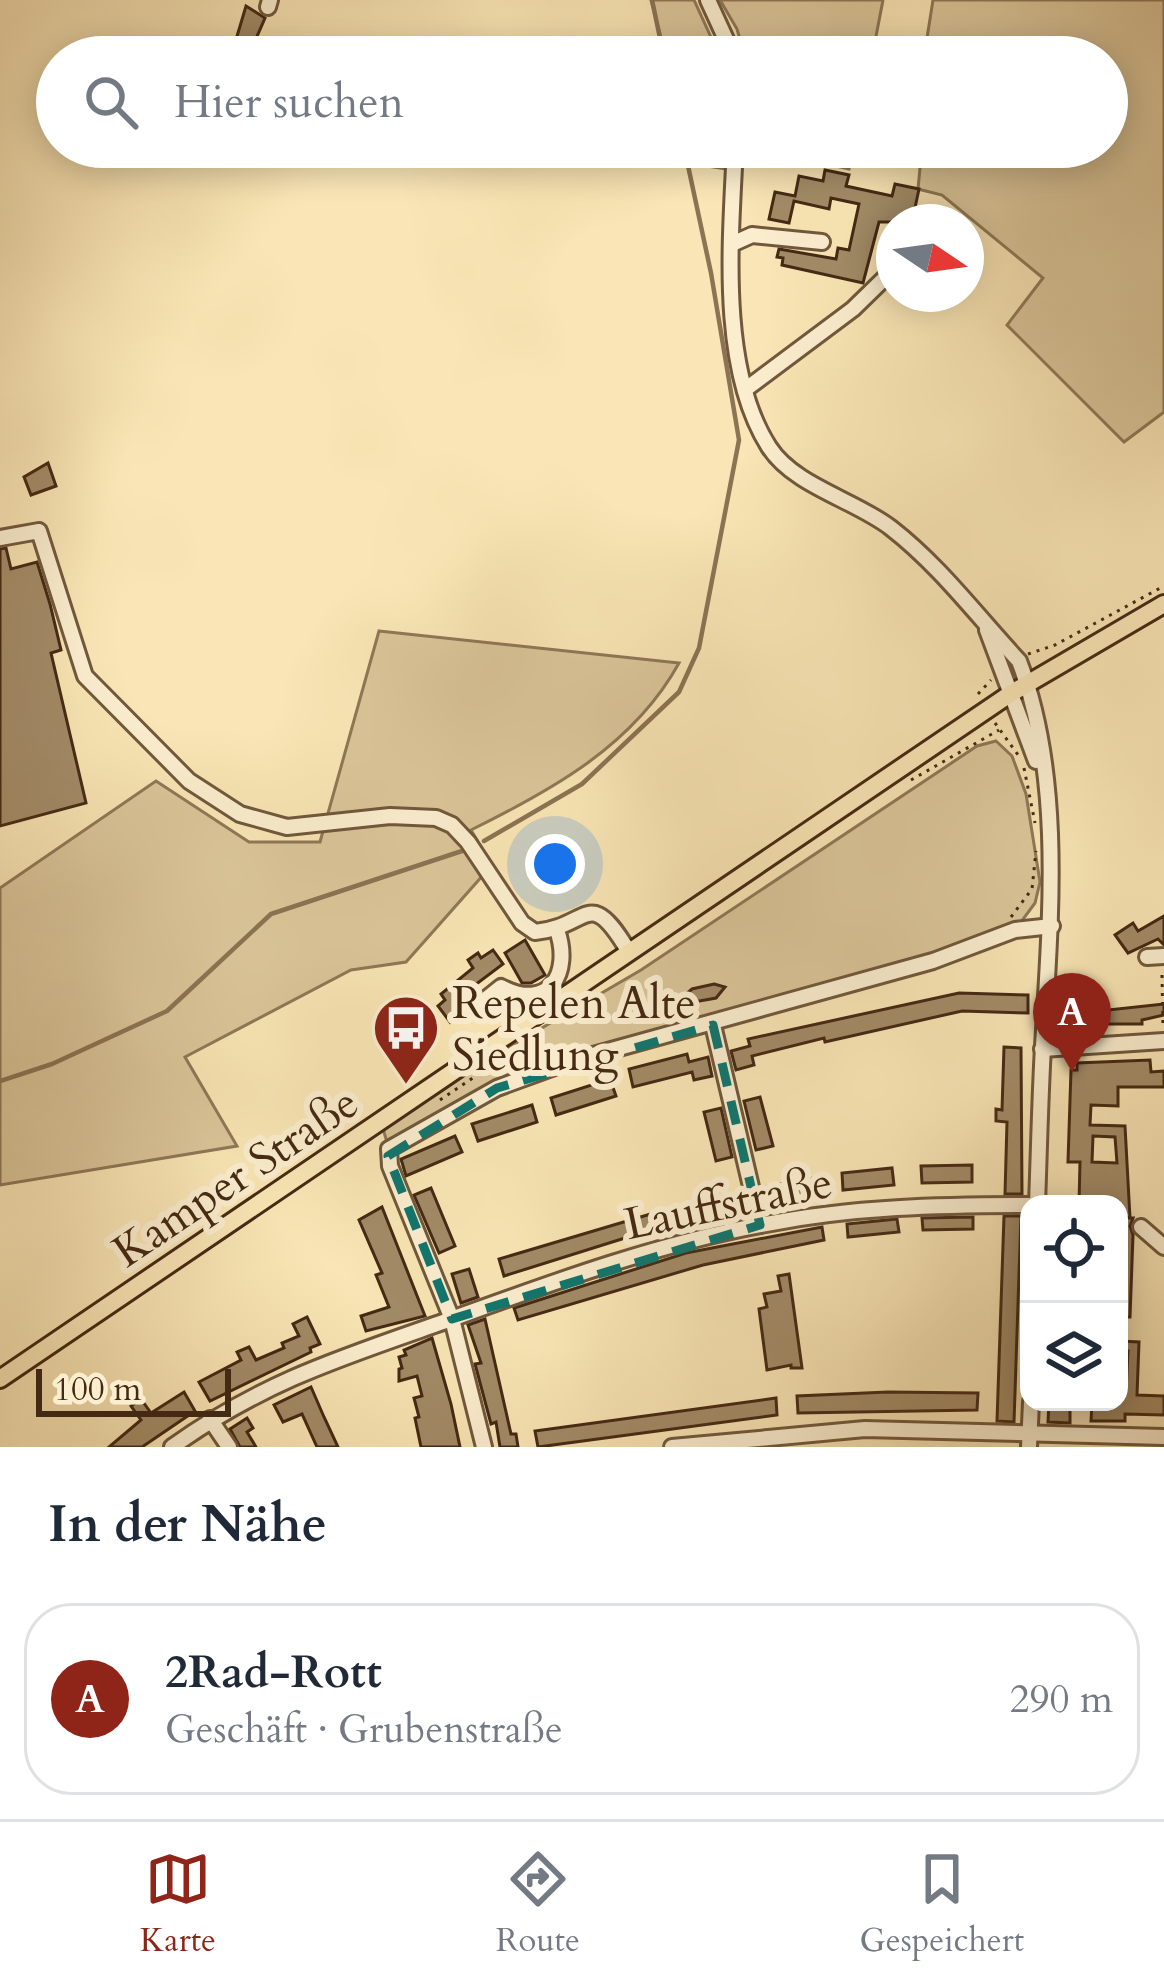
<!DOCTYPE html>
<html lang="de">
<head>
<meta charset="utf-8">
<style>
  body { margin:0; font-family:Cardo,serif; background:#f2f2f3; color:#1f2937 }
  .controls { position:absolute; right:36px; bottom:36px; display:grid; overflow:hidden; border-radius:24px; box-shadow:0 6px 30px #0003 }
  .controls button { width:108px; height:108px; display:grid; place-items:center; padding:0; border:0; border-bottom:3px solid #e0e1e3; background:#fff; color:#1f2937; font:60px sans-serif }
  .compass { position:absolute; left:876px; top:204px; width:108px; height:108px; border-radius:50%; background:#fff; box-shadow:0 6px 30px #0003; rotate:103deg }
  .scale { position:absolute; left:36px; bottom:30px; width:195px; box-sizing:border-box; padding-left:12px; border:6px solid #442913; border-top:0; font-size:33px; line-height:42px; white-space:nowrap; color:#442913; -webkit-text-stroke:9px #fbeecf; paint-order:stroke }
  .you { position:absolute; left:555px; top:864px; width:42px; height:42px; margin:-30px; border:9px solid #fff; border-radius:50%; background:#1a73e8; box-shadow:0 0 0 18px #1a73e833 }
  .badge { display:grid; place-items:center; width:78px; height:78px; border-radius:50%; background:#8f2418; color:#fff; font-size:39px; font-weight:700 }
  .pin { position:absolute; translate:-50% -99px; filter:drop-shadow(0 3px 6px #0008) }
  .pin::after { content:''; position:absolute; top:63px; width:42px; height:36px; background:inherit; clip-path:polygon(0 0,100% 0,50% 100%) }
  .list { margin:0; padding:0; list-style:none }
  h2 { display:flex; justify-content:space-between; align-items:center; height:156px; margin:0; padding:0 48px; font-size:51px }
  h2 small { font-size:39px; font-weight:400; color:#747a83 }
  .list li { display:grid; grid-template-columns:78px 1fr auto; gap:36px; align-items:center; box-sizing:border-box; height:192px; margin:0 24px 24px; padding:0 24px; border:3px solid #e0e1e3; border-radius:48px }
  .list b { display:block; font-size:45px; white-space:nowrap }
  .list p { margin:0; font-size:39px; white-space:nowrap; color:#747a83 }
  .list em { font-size:39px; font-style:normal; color:#747a83 }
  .icon { flex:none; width:66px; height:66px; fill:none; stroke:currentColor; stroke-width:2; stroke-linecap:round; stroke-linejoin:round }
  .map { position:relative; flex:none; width:1164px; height:1447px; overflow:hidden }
  .search { position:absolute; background:#fff; box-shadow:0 6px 30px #0003; left:36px; right:36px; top:36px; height:132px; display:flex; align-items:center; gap:30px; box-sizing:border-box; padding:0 42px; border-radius:66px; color:#747a83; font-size:45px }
  .sheet { height:372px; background:#fff }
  nav { display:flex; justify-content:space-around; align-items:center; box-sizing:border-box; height:168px; border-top:3px solid #e0e1e3; background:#fff; font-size:33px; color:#747a83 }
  nav a { display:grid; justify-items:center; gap:6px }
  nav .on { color:#8f2418 }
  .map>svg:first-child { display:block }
</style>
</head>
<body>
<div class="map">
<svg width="1164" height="1447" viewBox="0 0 1164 1447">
  <rect width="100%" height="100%" fill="#f9e5b5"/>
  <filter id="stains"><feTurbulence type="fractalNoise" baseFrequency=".00167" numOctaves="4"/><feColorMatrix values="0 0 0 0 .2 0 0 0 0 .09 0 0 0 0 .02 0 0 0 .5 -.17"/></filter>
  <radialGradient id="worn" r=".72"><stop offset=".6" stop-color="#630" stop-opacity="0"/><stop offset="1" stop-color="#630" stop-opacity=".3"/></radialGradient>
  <g fill="#dac599" stroke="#8f7756" stroke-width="3">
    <polygon points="651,0 694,0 720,57 666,57"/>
    <polygon points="720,0 883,0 872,57 745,57 737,29"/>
    <polygon points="933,0 1164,0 1164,412 1124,442 1007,325 1043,278 942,195 918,189 920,168 897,147 1107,147 1107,57 924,57"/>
    <polygon points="689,147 727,147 726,169 694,164"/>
    <polygon points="809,147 854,147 849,169 809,160"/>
    <path d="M379 631 679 663C634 745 552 790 471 830L492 865 406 962 351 970 185 1057 237 1146 0 1185V888L156 781 249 842H320Z"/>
    <polygon points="996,741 1012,756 1026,794 1040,882 1035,903 1015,930 497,1088 389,1149 381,1122 641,970 977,746"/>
  </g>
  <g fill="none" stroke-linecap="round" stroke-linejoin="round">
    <g stroke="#8b7353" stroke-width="4.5">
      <polyline points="652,0 664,57"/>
      <polyline points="484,841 582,784 679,692 699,648 739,440 711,273 684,147"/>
      <polyline points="0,1081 52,1064 167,1011 271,914 462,851"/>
    </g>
  </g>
  <g fill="#a28b67" stroke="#442913" stroke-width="3" fill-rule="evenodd">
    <polygon points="246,6 265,18 248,57 232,53"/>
    <polygon points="825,170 849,175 846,186 892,196 895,184 919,189 912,222 879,222 863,283 782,265 783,258 777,257 779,249 836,259 838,248 849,250 859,204 831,198 829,209 794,201 789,223 769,219 775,192 795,196 799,176 823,181"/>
    <polygon points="48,463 56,486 31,495 24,477"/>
    <polygon points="6,548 11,569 37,562 50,604 61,650 51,653 86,803 0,826 0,549"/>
    <polygon points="1164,916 1164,945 1158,939 1128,953 1115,935 1133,923 1138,931"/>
    <polygon points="525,940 545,975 531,983 522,983 505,953"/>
    <polygon points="493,950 503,964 471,988 475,993 450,1022 438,1006 445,1000 441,994 473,968 468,960 478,953 481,958"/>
    <polygon points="714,984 725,987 716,998 694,1002 684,996 692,989"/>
    <polygon points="959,993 1028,995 1028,1013 962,1011 825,1042 824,1038 752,1056 754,1065 736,1070 731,1051 750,1046 748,1039"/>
    <polygon points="1164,1004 1164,1015 1142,1020 1142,1024 1090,1024 1089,1012"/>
    <polygon points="1004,1047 1021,1048 1022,1194 1005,1194 1007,1122 996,1121 996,1109 1002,1110"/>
    <polygon points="687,1054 689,1062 708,1057 712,1076 694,1080 692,1072 633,1087 629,1069"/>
    <path d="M1150 1060 1151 1072 1164 1071V1087H1118V1106L1091 1105 1090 1125 1125 1126 1130 1218 1119 1217V1204H1079L1080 1162H1068L1071 1070H1077V1063ZM1093 1136 1115 1137 1117 1163 1092 1162Z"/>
    <polygon points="610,1079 616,1096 556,1115 551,1098"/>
    <polygon points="760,1097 773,1146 756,1150 744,1101"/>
    <polygon points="532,1105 537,1122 478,1141 472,1124"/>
    <polygon points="721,1108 732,1157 716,1161 704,1112"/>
    <polygon points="455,1136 462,1152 406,1176 401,1159"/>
    <polygon points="972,1165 972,1182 922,1183 921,1166"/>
    <polygon points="892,1168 894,1185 843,1190 842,1173"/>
    <polygon points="813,1178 816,1194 766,1203 763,1187"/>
    <polygon points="431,1188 455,1246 439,1253 414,1195"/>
    <polygon points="741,1192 744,1208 625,1238 504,1276 499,1259 654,1213"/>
    <polygon points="382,1207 425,1316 366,1331 361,1316 389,1307 376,1275 382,1273 359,1220"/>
    <polygon points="1004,1216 1021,1216 1014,1422 997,1421"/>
    <polygon points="973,1217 973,1229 923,1230 922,1218"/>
    <polygon points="1122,1218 1133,1218 1130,1226 1133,1235 1130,1317 1119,1317"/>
    <polygon points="897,1219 899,1232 848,1237 847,1224"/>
    <polygon points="822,1227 824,1240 703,1265 518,1320 514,1308 686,1253"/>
    <polygon points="469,1269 478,1297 461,1303 452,1274"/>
    <polygon points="789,1274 802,1368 791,1368 791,1365 767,1370 759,1309 767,1307 764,1294 781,1291 778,1276"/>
    <polygon points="307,1317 320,1344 310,1348 311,1352 210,1401 199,1382 241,1360 237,1352 249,1347 256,1360 284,1348 282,1343 299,1336 293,1324"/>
    <polygon points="485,1319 511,1434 516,1434 518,1447 500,1447 496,1422 491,1424 475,1364 481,1363 468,1325"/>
    <polygon points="432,1338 451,1404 460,1447 421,1447 415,1418 419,1417 414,1398 422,1396 417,1376 399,1381 399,1369 402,1368 399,1357 406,1355 404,1350"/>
    <polygon points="1119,1341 1139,1342 1137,1395 1164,1396 1164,1415 1125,1414 1125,1421 1091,1421 1092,1402 1119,1402 1119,1391 1126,1391 1128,1351 1119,1351"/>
    <polygon points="311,1387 324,1417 338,1447 317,1447 302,1414 283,1422 274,1405"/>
    <polygon points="184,1392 195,1411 142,1447 109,1447 141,1420 131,1406 141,1399 151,1413"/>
    <polygon points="888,1392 978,1393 977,1410 798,1413 797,1396"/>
    <polygon points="776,1398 777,1415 538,1447 535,1431"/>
    <polygon points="1049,1402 1070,1402 1070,1423 1048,1422"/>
    <polygon points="247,1418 253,1428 247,1432 256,1447 240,1447 230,1429"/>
  </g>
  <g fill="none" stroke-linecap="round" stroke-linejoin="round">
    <g stroke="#71583c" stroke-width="20">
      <g id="minor">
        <polyline points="708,0 734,57"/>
        <polyline points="268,7 270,0"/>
        <path d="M735 147C731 237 718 367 769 447 794 486 855 500 891 528 940 566 977 616 1019 661 1064 779 1050 923 1043 1047 1040 1099 1039 1152 1037 1204"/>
        <polyline points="732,244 752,235 822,242"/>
        <polyline points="746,389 853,309 894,269"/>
        <path d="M0 538 39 531 85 676 189 781 240 814 287 827 390 816 436 818 452 825 468 842 522 923 535 932C590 927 588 883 629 952"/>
        <polyline points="987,630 1036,761"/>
        <polyline points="1147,957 1164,956"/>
        <path d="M471 1011 501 987C549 1012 572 973 557 930"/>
        <polyline points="713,1025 760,1225"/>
        <polyline points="1042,1049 1164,1041"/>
        <polyline points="1141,1227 1164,1247"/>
        <polyline points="210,1419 229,1447"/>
        <path d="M172 1447C263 1382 340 1358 443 1322 548 1284 655 1244 766 1224 853 1207 940 1205 1029 1205"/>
        <polyline points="484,1447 452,1319 390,1166 389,1149 497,1088 568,1062 933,961 1015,930 1052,926"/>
        <polyline points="672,1447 865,1429 1164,1437"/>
        <polyline points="1029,1447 1031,1402"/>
      </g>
    </g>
    <g stroke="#442913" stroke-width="22">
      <polyline id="major" points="0,1379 1010,694 1164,604"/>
    </g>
    <g stroke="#442913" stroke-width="3" stroke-dasharray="3 6" stroke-linecap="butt">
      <polyline points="1028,654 1055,645 1164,586"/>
      <polyline points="978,694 991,680"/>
      <polyline points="995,723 1021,759"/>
      <polyline points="1024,768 1035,823"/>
      <polyline points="911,780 999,730"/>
      <polyline points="1011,917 1032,889 1036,851"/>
      <polyline points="1162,975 1163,1027"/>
      <polyline points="440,1100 486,1069"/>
    </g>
    <use href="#minor" stroke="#fbeecf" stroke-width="14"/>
    <use href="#major" stroke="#f9e5b5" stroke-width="16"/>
  </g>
  <path fill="none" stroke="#0f766e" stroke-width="9" stroke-dasharray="24 15" stroke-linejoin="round" d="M713 1025 760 1225 452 1319 388 1156 497 1088Z"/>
  <defs>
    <g id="bus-pin" transform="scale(3.45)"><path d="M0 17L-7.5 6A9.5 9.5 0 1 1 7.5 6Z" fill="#8f2418" stroke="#fbeecf"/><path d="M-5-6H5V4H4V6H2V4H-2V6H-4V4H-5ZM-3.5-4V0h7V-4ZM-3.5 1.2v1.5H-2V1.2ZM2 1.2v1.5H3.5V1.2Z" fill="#fff"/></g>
  </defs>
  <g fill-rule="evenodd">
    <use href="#bus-pin" x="406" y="1028"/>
  </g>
  <g text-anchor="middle" stroke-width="12" stroke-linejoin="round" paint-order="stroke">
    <g font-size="45" fill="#442913" stroke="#fbeecf" text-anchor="start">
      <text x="452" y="1018">Repelen Alte<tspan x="452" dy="52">Siedlung</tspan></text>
    </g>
    <g font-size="45" fill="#442913" stroke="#fbeecf">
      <text transform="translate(235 1176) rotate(-34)" y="16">Kamper Straße</text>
      <text transform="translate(728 1202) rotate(-12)" y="16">Lauffstraße</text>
    </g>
  </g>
  <rect width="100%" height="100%" filter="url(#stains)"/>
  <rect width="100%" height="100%" fill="url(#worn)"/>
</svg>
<div class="controls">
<button><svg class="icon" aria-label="locate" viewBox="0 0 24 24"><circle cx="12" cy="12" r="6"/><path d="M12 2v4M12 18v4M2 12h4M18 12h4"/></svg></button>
<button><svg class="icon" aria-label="layers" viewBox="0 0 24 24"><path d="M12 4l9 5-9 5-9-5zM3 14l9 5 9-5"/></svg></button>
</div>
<svg class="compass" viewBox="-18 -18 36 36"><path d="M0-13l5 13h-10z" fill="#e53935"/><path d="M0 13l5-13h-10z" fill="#747a83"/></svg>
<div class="scale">100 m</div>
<div class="you"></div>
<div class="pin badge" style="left:1072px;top:1072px">A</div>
<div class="search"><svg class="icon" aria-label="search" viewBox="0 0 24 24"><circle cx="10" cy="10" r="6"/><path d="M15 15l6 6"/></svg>Hier suchen</div>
</div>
<section class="sheet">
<h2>In der Nähe<small></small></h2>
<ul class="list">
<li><span class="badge">A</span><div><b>2Rad-Rott</b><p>Geschäft · Grubenstraße</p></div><em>290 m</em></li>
</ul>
</section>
<nav>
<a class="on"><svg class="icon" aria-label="map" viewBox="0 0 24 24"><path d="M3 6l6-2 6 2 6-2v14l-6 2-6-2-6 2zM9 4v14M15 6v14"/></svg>Karte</a>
<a><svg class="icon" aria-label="directions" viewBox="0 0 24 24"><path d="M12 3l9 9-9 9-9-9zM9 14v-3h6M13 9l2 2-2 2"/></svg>Route</a>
<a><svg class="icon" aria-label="saved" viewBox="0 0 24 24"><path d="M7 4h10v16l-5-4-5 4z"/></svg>Gespeichert</a>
</nav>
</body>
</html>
